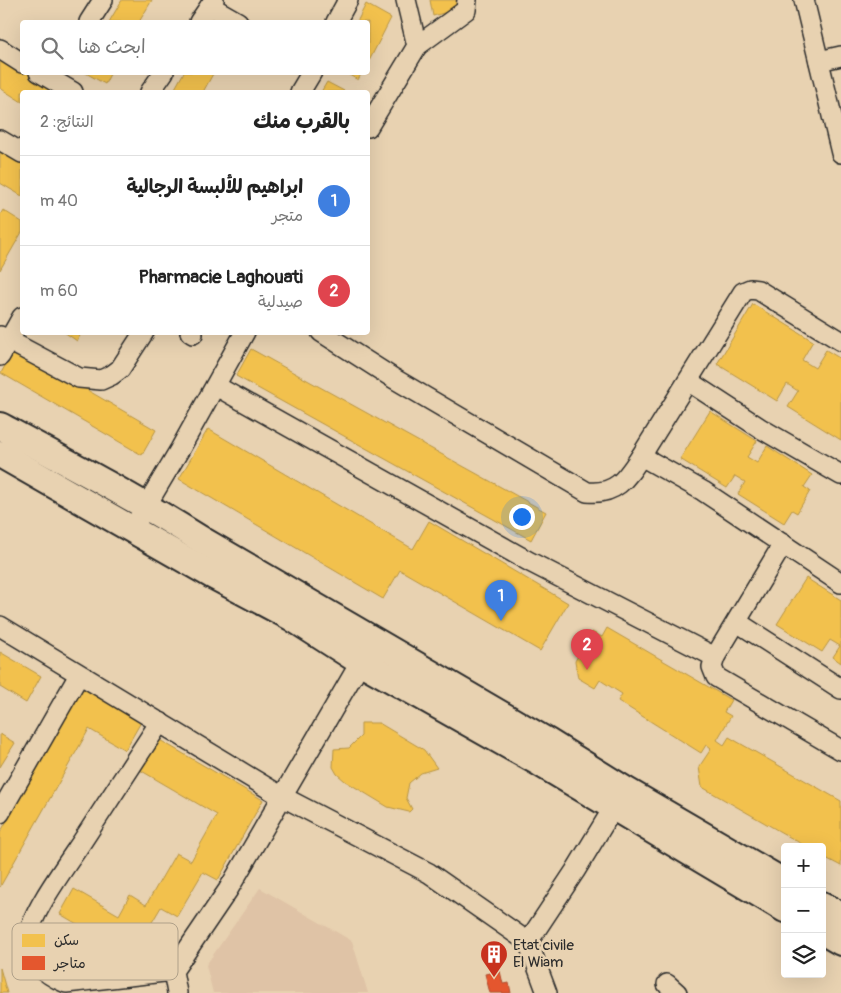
<!DOCTYPE html>
<html lang="ar">
<head>
<meta charset="utf-8">
<style>
  body { margin:0; font-family:Pangolin,"Playpen Sans Arabic",sans-serif; background:#f2f2f2; color:#222; direction:rtl }
  .controls { position:absolute; right:15px; bottom:15px; display:grid; overflow:hidden; border-radius:5px; box-shadow:0 5px 20px #0002 }
  .controls button { width:45px; height:45px; display:grid; place-items:center; padding:0; border:0; border-bottom:1px solid #e0e0e0; background:#fff; color:#222; font:25px sans-serif }
  .you { position:absolute; left:521px; top:516px; width:18px; height:18px; margin:-12px; border:4px solid #fff; border-radius:50%; background:#1a73e8; box-shadow:0 0 0 8px #1a73e833 }
  .badge { display:grid; place-items:center; width:32px; height:32px; border-radius:50%; background:#c8321e; color:#fff; font-size:16px; font-weight:700 }
  .pin { position:absolute; translate:-50% -41px; filter:drop-shadow(0 1px 2px #0008) }
  .pin::after { content:''; position:absolute; top:26px; width:18px; height:15px; background:inherit; clip-path:polygon(0 0,100% 0,50% 100%) }
  .list { margin:0; padding:0; list-style:none }
  h2 { display:flex; justify-content:space-between; align-items:center; height:65px; margin:0; padding:0 20px; font-size:21px }
  h2 small { font-size:16px; font-weight:400; color:#767676 }
  .list li { display:grid; grid-template-columns:32px 1fr auto; gap:15px; align-items:center; box-sizing:border-box; height:90px; padding:0 20px; border-top:1px solid #e0e0e0 }
  .list b { display:block; font-size:19px; white-space:nowrap }
  .list p { margin:0; font-size:16px; white-space:nowrap; color:#767676 }
  .list em { font-size:16px; font-style:normal; color:#767676 }
  .icon { flex:none; width:28px; height:28px; fill:none; stroke:currentColor; stroke-width:2; stroke-linecap:round; stroke-linejoin:round }
  .map { position:relative; flex:none; width:841px; height:993px; overflow:hidden; direction:ltr }
  .search { position:absolute; background:#fff; box-shadow:0 5px 20px #0002; left:20px; top:20px; width:350px; height:55px; display:flex; align-items:center; gap:12px; box-sizing:border-box; padding:0 18px; border-radius:5px; color:#767676; font-size:19px }
  .panel { position:absolute; background:#fff; box-shadow:0 5px 20px #0002; left:20px; top:90px; width:350px; height:245px; border-radius:5px; direction:rtl }
  .map>svg:first-child { display:block }
</style>
</head>
<body>
<div class="map">
<svg width="841" height="993" viewBox="0 0 841 993">
  <rect width="100%" height="100%" fill="#e8d2b1"/>
  <filter id="ink" filterUnits="userSpaceOnUse"><feTurbulence type="fractalNoise" baseFrequency=".02" numOctaves="2"/><feDisplacementMap in="SourceGraphic" scale="10" xChannelSelector="R" yChannelSelector="G"/><feConvolveMatrix kernelMatrix="1 2 1 2 8 2 1 2 1" color-interpolation-filters="sRGB"/></filter>
  <g filter="url(#ink)">
    <polygon fill="#dfc3a6" points="260,888 352,941 368,993 213,993 206,965"/>
    <g fill="#f2c14e" stroke="#b69444">
      <polygon points="122,0 152,0 139,22 109,22"/>
      <polygon points="430,0 456,0 458,9 433,16"/>
      <polygon points="366,4 391,18 368,63 368,22 357,22"/>
      <polygon points="0,57 22,70 22,72 26,72 60,92 22,92 22,102 0,88"/>
      <polygon points="84,72 111,72 105,84"/>
      <polygon points="184,72 214,72 203,92 173,92"/>
      <polygon points="344,72 362,72 358,80"/>
      <polygon points="327,82 346,92 321,92"/>
      <polygon points="0,150 22,163 22,196 0,183"/>
      <polygon points="3,210 22,222 22,232 0,270 0,215"/>
      <polygon points="753,304 813,341 802,360 815,368 826,350 841,359 841,440 788,407 798,391 787,384 777,401 717,364"/>
      <polygon points="64,332 82,332 77,341"/>
      <polygon points="15,348 156,430 142,455 1,373"/>
      <polygon points="251,349 546,512 531,540 236,376"/>
      <polygon points="710,411 757,441 747,457 757,463 767,446 812,475 804,487 810,491 797,513 792,510 784,523 738,494 745,482 735,476 727,488 680,459"/>
      <polygon points="208,429 413,549 429,521 568,603 540,651 400,570 383,599 179,479"/>
      <polygon points="806,578 841,600 841,663 833,657 840,646 830,640 822,652 777,624"/>
      <polygon points="607,628 731,700 724,712 731,716 717,740 724,745 729,737 841,801 841,866 822,856 822,847 807,847 702,787 699,767 711,749 706,745 701,753 618,701 622,694 600,680 595,688 578,678 575,661 592,632 602,637"/>
      <polygon points="0,652 41,676 26,703 0,687"/>
      <polygon points="82,688 141,722 125,750 89,729 0,887 0,833"/>
      <polygon points="361,723 379,723 424,750 437,768 421,773 409,783 406,798 412,809 409,812 388,807 345,781 337,774 333,767 334,749 349,748 361,736"/>
      <polygon points="0,734 15,743 0,767"/>
      <polygon points="158,739 263,800 218,880 203,872 177,916 161,907 132,956 60,914 74,889 119,915 130,895 146,905 176,853 191,861 217,815 140,770"/>
      <polygon points="0,968 7,993 0,993"/>
    </g>
    <polygon fill="#e4572e" stroke="#ac4a2d" points="500,971 503,984 509,983 511,993 490,993 485,974"/>
    <g fill="none" stroke-linecap="round" stroke-linejoin="round">
      <g stroke="#2b2b2b" stroke-width="22">
        <g id="street">
          <polyline points="804,0 841,153"/>
          <polyline points="210,6 238,22"/>
          <polyline points="89,22 103,0"/>
          <polyline points="199,22 214,0"/>
          <polyline points="336,22 348,0"/>
          <polyline points="417,46 466,10 467,0"/>
          <polyline points="0,49 22,63"/>
          <polyline points="819,61 841,56"/>
          <polyline points="39,72 73,92"/>
          <polyline points="150,92 164,72"/>
          <polyline points="300,92 312,72"/>
          <polyline points="368,127 417,46 406,0"/>
          <polyline points="0,140 22,153"/>
          <polyline points="190,332 193,334"/>
          <path d="M321 332 393 378 587 492C616 495 626 479 641 456"/>
          <polyline points="0,336 79,378 101,380 112,375 120,369 144,332"/>
          <polyline points="841,341 758,290 750,289 743,292 641,456 703,491 841,583"/>
          <polyline points="0,356 22,317"/>
          <polyline points="688,381 760,428 841,475"/>
          <polyline points="216,386 530,562 715,657"/>
          <polyline points="139,518 180,449 245,332"/>
          <polyline points="783,544 715,657 712,667 716,677 841,750"/>
          <polyline points="737,622 841,689"/>
          <polyline points="0,626 281,796 429,873 528,942"/>
          <path d="M160 722C135 760 110 799 85 837 71 859 30 913 29 936 28 961 46 975 66 983L173 971"/>
          <polyline points="0,813 79,675"/>
          <polyline points="667,984 677,993"/>
          <polyline points="177,993 173,971 228,890 367,651"/>
          <polyline points="547,993 528,942 575,871 620,797"/>
        </g>
      </g>
      <g stroke="#2b2b2b" stroke-width="30">
        <g id="secondary">
          <path d="M0 426C67 462 135 498 200 539L548 742 625 790 785 883"/>
          <polyline points="0,454 212,575 291,617 361,662 540,763 785,909"/>
          <polyline points="822,905 841,916"/>
          <polyline points="822,931 841,942"/>
        </g>
      </g>
      <use href="#street" stroke="#e8d2b1" stroke-width="19"/>
      <use href="#secondary" stroke="#e8d2b1" stroke-width="26"/>
    </g>
  </g>
  <defs>
    <g id="building-pin" transform="scale(1.4375)"><path d="M0 17L-7.5 6A9.5 9.5 0 1 1 7.5 6Z" fill="#c8321e" stroke="#e8d2b1"/><path d="M-4-6H4V6H1V3H-1V6H-4ZM-2.5-4.3h1.7v1.8h-1.7ZM.8-4.3h1.7v1.8H.8ZM-2.5-1h1.7V.8h-1.7ZM.8-1h1.7V.8H.8Z" fill="#fff"/></g>
  </defs>
  <g fill-rule="evenodd">
    <use href="#building-pin" x="494" y="954"/>
  </g>
  <g text-anchor="middle" stroke-width="5" stroke-linejoin="round" paint-order="stroke">
    <g font-size="15" fill="#2b2b2b" stroke="#e8d2b1" text-anchor="start">
      <text x="513" y="950">Etat civile<tspan x="513" dy="17">El Wiam</tspan></text>
    </g>
  </g>
  <rect x="12" y="923" width="166" height="57" rx="8" fill="#e8d2b1" stroke="#afa089" stroke-width="1"/>
  <rect x="22" y="934" width="23" height="13" fill="#f2c14e"/>
  <rect x="22" y="956" width="23" height="14" fill="#e4572e"/>
  <g font-size="14" fill="#2b2b2b">
    <text x="54" y="945">سكن</text>
    <text x="54" y="968">متاجر</text>
  </g>
</svg>
<div class="controls">
<button>+</button>
<button>−</button>
<button><svg class="icon" aria-label="layers" viewBox="0 0 24 24"><path d="M12 4l9 5-9 5-9-5zM3 14l9 5 9-5"/></svg></button>
</div>
<div class="you"></div>
<div class="pin badge" style="left:501px;top:621px;background:#3f7fe0">1</div>
<div class="pin badge" style="left:587px;top:670px;background:#e0444e">2</div>
<div class="search"><svg class="icon" aria-label="search" viewBox="0 0 24 24"><circle cx="10" cy="10" r="6"/><path d="M15 15l6 6"/></svg>ابحث هنا</div>
<section class="panel">
<h2>بالقرب منك<small>النتائج: 2</small></h2>
<ul class="list">
<li><span class="badge" style="background:#3f7fe0">1</span><div><b>ابراهيم للألبسة الرجالية</b><p>متجر</p></div><em>40 m</em></li>
<li><span class="badge" style="background:#e0444e">2</span><div><b>Pharmacie Laghouati</b><p>صيدلية</p></div><em>60 m</em></li>
</ul>
</section>
</div>
</body>
</html>
